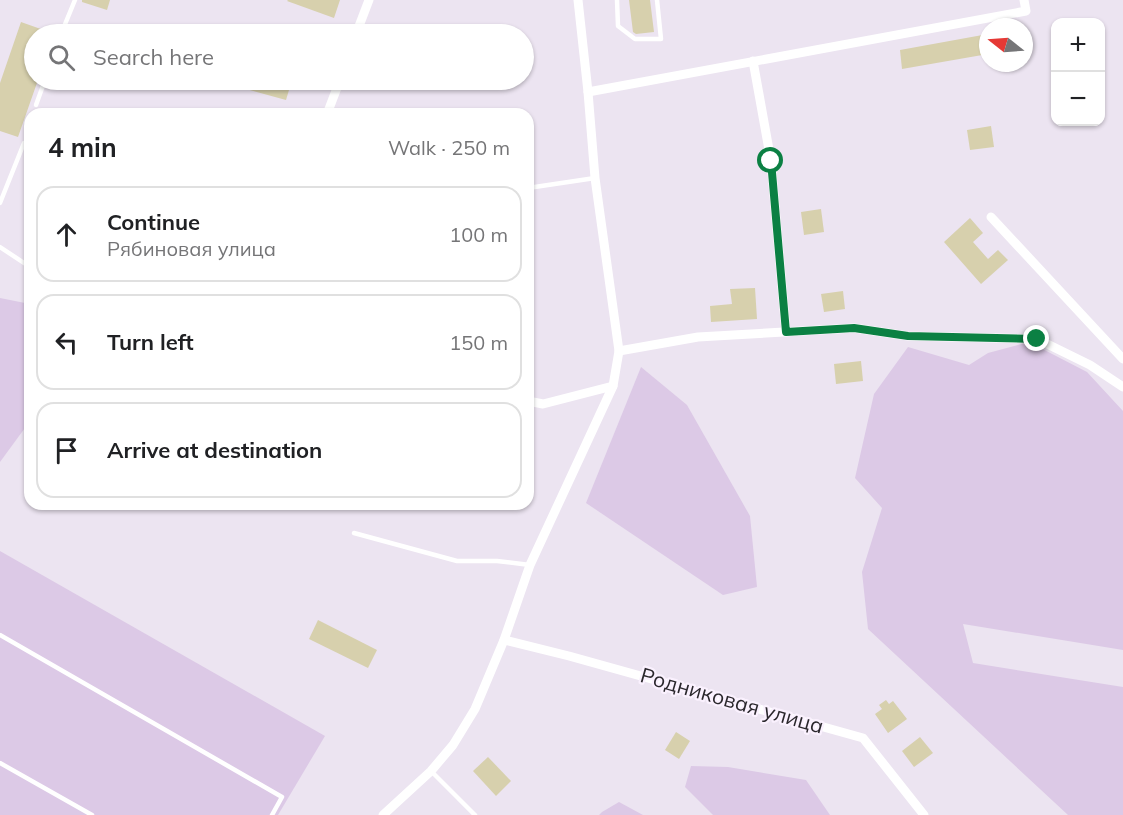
<!DOCTYPE html>
<html lang="en">
<head>
<meta charset="utf-8">
<style>
  body { margin:0; font-family:Mulish,sans-serif; background:#f2f2f2; color:#202124 }
  .controls { position:absolute; right:18px; top:18px; display:grid; overflow:hidden; border-radius:12px; box-shadow:0 2px 4px #0004 }
  .controls button { width:54px; height:54px; display:grid; place-items:center; padding:0; border:0; border-bottom:2px solid #e0e0e0; background:#fff; color:#202124; font:30px sans-serif }
  .compass { position:absolute; left:979px; top:18px; width:54px; height:54px; border-radius:50%; background:#fff; box-shadow:0 2px 4px #0004; rotate:287deg }
  .stop { position:absolute; width:18px; height:18px; margin:-14px; border:4px solid #0b8043; border-radius:50%; background:#fff }
  .stop.end { background:#0b8043; border-color:#fff; box-shadow:0 2px 6px #0008 }
  .list { margin:0; padding:0; list-style:none }
  h2 { display:flex; justify-content:space-between; align-items:center; height:78px; margin:0; padding:0 24px; font-size:26px }
  h2 small { font-size:20px; font-weight:400; color:#757577 }
  .list li { display:grid; grid-template-columns:39px 1fr auto; gap:18px; align-items:center; box-sizing:border-box; height:96px; margin:0 12px 12px; padding:0 12px; border:2px solid #e0e0e0; border-radius:18px }
  .list b { display:block; font-size:22px; white-space:nowrap }
  .list p { margin:0; font-size:20px; white-space:nowrap; color:#757577 }
  .list em { font-size:20px; font-style:normal; color:#757577 }
  .icon { flex:none; width:33px; height:33px; fill:none; stroke:currentColor; stroke-width:2; stroke-linecap:round; stroke-linejoin:round }
  .map { position:relative; flex:none; width:1123px; height:815px; overflow:hidden }
  .search { position:absolute; background:#fff; box-shadow:0 2px 4px #0004; left:24px; top:24px; width:510px; height:66px; display:flex; align-items:center; gap:15px; box-sizing:border-box; padding:0 21px; border-radius:33px; color:#757577; font-size:22px }
  .panel { position:absolute; background:#fff; box-shadow:0 2px 4px #0004; left:24px; top:108px; width:510px; height:402px; border-radius:18px }
  .map>svg:first-child { display:block }
</style>
</head>
<body>
<div class="map">
<svg width="1123" height="815" viewBox="0 0 1123 815">
  <rect width="100%" height="100%" fill="#ece4f1"/>
  <g fill="#dcc9e6">
    <polygon points="0,298 30,304 30,421 0,462"/>
    <polygon points="1029,342 1087,372 1123,411 1123,650 963,624 973,663 1123,687 1123,815 1068,815 868,629 862,572 882,508 855,478 874,394 908,347 969,365 988,353"/>
    <polygon points="641,367 687,405 750,516 757,587 723,595 586,503"/>
    <polygon points="0,551 325,736 278,815 0,815"/>
    <polygon points="691,766 728,767 806,780 830,815 713,815 685,787"/>
    <polygon points="619,802 643,815 599,815 602,812"/>
  </g>
  <g fill="#d7d0ad">
    <polygon points="82,0 110,0 107,10 82,2"/>
    <polygon points="288,0 340,0 334,18 287,1"/>
    <polygon points="629,0 650,0 654,32 636,34 633,32"/>
    <polygon points="21,22 52,33 52,34 34,34 34,80 38,80 18,137 0,131 0,83"/>
    <polygon points="988,34 988,54 902,69 900,50"/>
    <polygon points="222,80 292,80 286,100 221,82"/>
    <polygon points="991,126 994,147 970,150 967,130"/>
    <polygon points="821,209 824,232 804,235 801,212"/>
    <polygon points="970,218 983,233 973,242 988,259 998,250 1008,260 981,284 944,242"/>
    <polygon points="755,288 757,319 711,322 710,306 732,304 730,289"/>
    <polygon points="843,291 845,309 824,312 821,294"/>
    <polygon points="861,361 863,381 836,384 834,364"/>
    <polygon points="318,620 377,650 368,668 309,639"/>
    <polygon points="886,700 889,704 893,701 907,719 888,733 875,714 882,709 879,705"/>
    <polygon points="676,732 690,741 679,759 665,750"/>
    <polygon points="920,737 933,753 914,767 902,751"/>
    <polygon points="488,757 511,781 496,796 473,771"/>
  </g>
  <g fill="none" stroke-linecap="round" stroke-linejoin="round">
    <g stroke="#fff" stroke-width="4.5">
      <polyline points="617,0 618,26 635,39 661,39 657,0"/>
      <polyline points="61,34 75,0"/>
      <polyline points="36,105 45,80"/>
      <polyline points="528,188 595,178"/>
      <polyline points="0,203 24,143 30,143"/>
      <polyline points="0,247 30,267"/>
      <polyline points="354,533 457,561 497,561 530,565"/>
      <polyline points="0,635 282,797 272,815"/>
      <polyline points="0,763 92,815"/>
      <polyline points="431,771 475,815"/>
    </g>
    <g stroke="#fff" stroke-width="9">
      <polyline points="356,34 369,0"/>
      <polyline points="753,61 771,161 786,332"/>
      <polyline points="588,92 1026,11 1024,0"/>
      <polyline points="327,114 340,80"/>
      <polyline points="991,217 1123,359"/>
      <polyline points="619,351 698,337 854,328 908,336 1037,339 1090,365 1123,387"/>
      <polyline points="528,401 543,404 613,386"/>
      <polyline points="504,640 569,656 863,738 924,815"/>
      <polyline points="383,815 431,771 453,745 475,709 504,640 530,565 613,386 619,351 595,178 588,92 578,0"/>
    </g>
  </g>
  <g fill="none" stroke-linecap="round" stroke-linejoin="round">
    <polyline stroke="#0b8043" stroke-width="8" points="771,161 786,332 854,328 908,336 1037,339"/>
  </g>
  <g text-anchor="middle" stroke-width="4.5" stroke-linejoin="round" paint-order="stroke">
    <g font-size="21" fill="#2a272c" stroke="#faf1fe">
      <text transform="translate(732 701) rotate(16)" y="7">Родниковая улица</text>
    </g>
  </g>
</svg>
<div class="controls">
<button>+</button>
<button>−</button>
</div>
<svg class="compass" viewBox="-18 -18 36 36"><path d="M0-13l5 13h-10z" fill="#e53935"/><path d="M0 13l5-13h-10z" fill="#757577"/></svg>
<div class="stop" style="left:771px;top:161px"></div>
<div class="stop end" style="left:1037px;top:339px"></div>
<div class="search"><svg class="icon" aria-label="search" viewBox="0 0 24 24"><circle cx="10" cy="10" r="6"/><path d="M15 15l6 6"/></svg>Search here</div>
<section class="panel">
<h2>4 min<small>Walk · 250 m</small></h2>
<ul class="list">
<li><svg class="icon" aria-label="ahead" viewBox="0 0 24 24"><path d="M12 20V5M6 11l6-6 6 6"/></svg><div><b>Continue</b><p>Рябиновая улица</p></div><em>100 m</em></li>
<li><svg class="icon" aria-label="left" viewBox="0 0 24 24"><path d="M17 20v-9H6M10 6l-5 5 5 5"/></svg><div><b>Turn left</b></div><em>150 m</em></li>
<li><svg class="icon" aria-label="arrive" viewBox="0 0 24 24"><path d="M6 21V4h12l-3 4 3 4H6"/></svg><div><b>Arrive at destination</b></div></li>
</ul>
</section>
</div>
</body>
</html>
